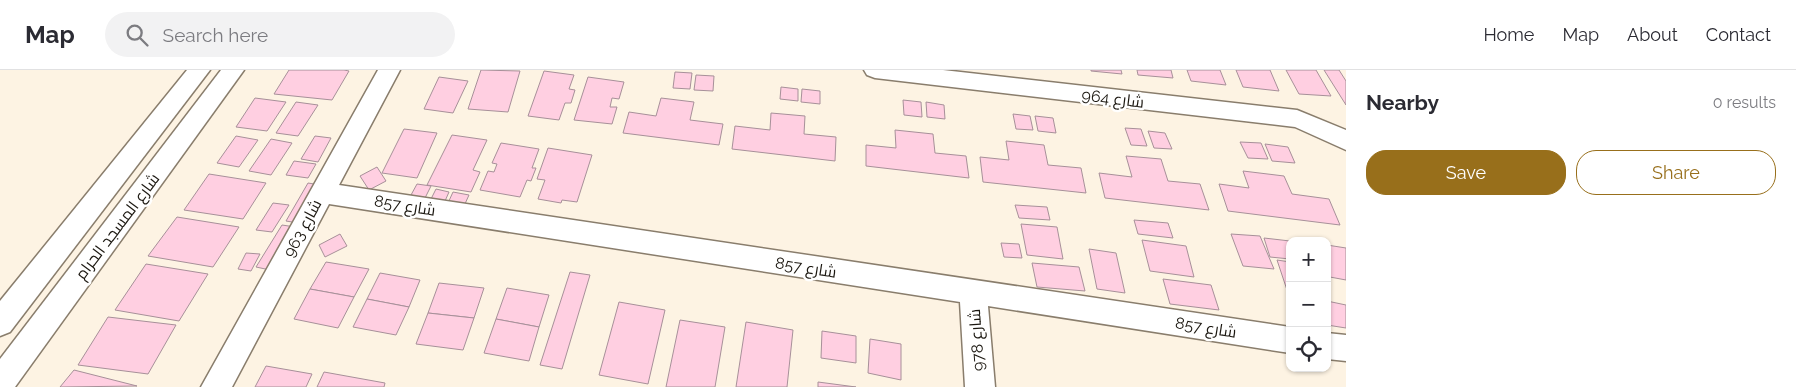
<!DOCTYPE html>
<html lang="en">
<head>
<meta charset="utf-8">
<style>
  body { margin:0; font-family:Raleway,Cairo,sans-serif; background:#f2f2f3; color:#2b2b33 }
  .controls { position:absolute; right:15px; bottom:15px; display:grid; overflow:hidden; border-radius:10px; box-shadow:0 1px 4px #0004 }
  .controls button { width:45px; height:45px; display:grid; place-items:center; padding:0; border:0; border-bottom:1px solid #e1e1e2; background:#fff; color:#2b2b33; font:25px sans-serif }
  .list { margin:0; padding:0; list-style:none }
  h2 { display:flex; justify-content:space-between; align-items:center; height:65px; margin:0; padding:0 20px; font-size:21px }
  h2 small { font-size:16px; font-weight:400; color:#7c7c81 }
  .actions { display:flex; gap:10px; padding:15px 20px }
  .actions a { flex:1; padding:11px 0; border:1px solid #986f1b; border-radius:20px; text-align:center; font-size:18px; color:#986f1b }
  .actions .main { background:#986f1b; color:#fff }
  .icon { flex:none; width:28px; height:28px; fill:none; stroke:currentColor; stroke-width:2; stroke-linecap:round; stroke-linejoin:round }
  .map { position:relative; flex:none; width:1346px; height:317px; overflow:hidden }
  header { display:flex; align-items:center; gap:30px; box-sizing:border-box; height:70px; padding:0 25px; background:#fff; border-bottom:1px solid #e1e1e2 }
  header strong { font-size:24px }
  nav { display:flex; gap:28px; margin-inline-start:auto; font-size:18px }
  .search { width:350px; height:45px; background:#f2f2f3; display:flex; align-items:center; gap:12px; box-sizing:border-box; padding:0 18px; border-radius:28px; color:#7c7c81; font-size:19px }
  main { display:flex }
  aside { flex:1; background:#fff }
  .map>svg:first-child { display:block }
</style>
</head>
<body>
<header>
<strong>Map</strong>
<div class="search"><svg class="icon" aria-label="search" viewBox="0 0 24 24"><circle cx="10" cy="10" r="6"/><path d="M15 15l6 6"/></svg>Search here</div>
<nav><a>Home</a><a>Map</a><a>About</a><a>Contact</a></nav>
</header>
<main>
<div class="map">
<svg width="1346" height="317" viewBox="0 0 1346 317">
  <rect width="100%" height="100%" fill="#fdf3e3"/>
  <g fill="#ffcfe1" stroke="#a79099">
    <polygon points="289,0 344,0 349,1 332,30 274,24"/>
    <polygon points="481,0 520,1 508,42 468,39"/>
    <polygon points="1091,0 1121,0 1122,4 1091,1"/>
    <polygon points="1137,0 1171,0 1173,8 1138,5"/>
    <polygon points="1187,0 1220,0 1226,15 1191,11"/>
    <polygon points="1236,0 1270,0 1279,21 1243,17"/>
    <polygon points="1286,0 1316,0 1331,26 1299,24"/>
    <polygon points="1324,0 1339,0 1346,11 1346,35"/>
    <polygon points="544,1 574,5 569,19 575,20 571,33 565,33 559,50 528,46"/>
    <polygon points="675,2 692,3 690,19 673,18"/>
    <polygon points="696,5 714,6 713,21 694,20"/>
    <polygon points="439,7 468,11 453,43 424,39"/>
    <polygon points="588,7 624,12 619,29 612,28 610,37 617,37 612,54 574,50"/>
    <polygon points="781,17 798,19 798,31 780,29"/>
    <polygon points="802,19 820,21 820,34 801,32"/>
    <polygon points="255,28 286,32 267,61 236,57"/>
    <polygon points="661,28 694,32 690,50 723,54 719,75 623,63 629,42 656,46"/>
    <polygon points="903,30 921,32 922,47 904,45"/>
    <polygon points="296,32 318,35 298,66 276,63"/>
    <polygon points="926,32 944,35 945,49 927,47"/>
    <polygon points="771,43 805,46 804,64 836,67 835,91 732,79 735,56 770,60"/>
    <polygon points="1013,44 1030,46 1033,60 1016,59"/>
    <polygon points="1035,46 1053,48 1056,63 1038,61"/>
    <polygon points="1125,58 1141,59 1147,76 1131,75"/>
    <polygon points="404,59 437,63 417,108 382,103"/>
    <polygon points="895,60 933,64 935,83 966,86 969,108 866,96 866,75 896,78"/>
    <polygon points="1148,61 1165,63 1172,79 1154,78"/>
    <polygon points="452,65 487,70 473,100 480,102 471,122 427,115"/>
    <polygon points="236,66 258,70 239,97 217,93"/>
    <polygon points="315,66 331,68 318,92 301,89"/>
    <polygon points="271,69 292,73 271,105 249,101"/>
    <polygon points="1006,71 1044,75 1048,95 1081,98 1086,123 983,112 980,87 1009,90"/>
    <polygon points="1240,72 1261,73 1268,89 1248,88"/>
    <polygon points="501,73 539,79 532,98 536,98 531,111 527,110 520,127 480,120 488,101 494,102 497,94 492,93"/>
    <polygon points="1265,74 1288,77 1295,93 1272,91"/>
    <polygon points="548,78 592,85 577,132 562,130 561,133 538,129 545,110 537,109"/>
    <polygon points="1126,86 1161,89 1168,111 1200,114 1209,140 1105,128 1099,103 1132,107"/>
    <polygon points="294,91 316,94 308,108 286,105"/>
    <polygon points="377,97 386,111 369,120 360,106"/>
    <polygon points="1243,101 1284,106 1292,124 1329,129 1340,155 1228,141 1219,114 1249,118"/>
    <polygon points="209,104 266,113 243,149 184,140"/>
    <polygon points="308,113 320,115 298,153 286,151"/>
    <polygon points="417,114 431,116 425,128 411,125"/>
    <polygon points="436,119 449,122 445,131 431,129"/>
    <polygon points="453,122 469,125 464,136 448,133"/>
    <polygon points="273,133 289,135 272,162 256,160"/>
    <polygon points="1015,135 1047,137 1050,150 1019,148"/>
    <polygon points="177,147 239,157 213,197 148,186"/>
    <polygon points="1134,150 1168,153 1173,168 1138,164"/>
    <polygon points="1021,154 1057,157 1063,189 1027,185"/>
    <polygon points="282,155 295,157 270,200 256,197"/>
    <polygon points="340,164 347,176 325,187 319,175"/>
    <polygon points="1231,164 1260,166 1274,199 1243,196"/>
    <polygon points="1264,168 1290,171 1290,189 1270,187"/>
    <polygon points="1142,170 1186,176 1194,207 1150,201"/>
    <polygon points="1001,173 1019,174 1022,188 1004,187"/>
    <polygon points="1327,175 1346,178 1346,210 1330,207 1327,200"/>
    <polygon points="1089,179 1116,183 1125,223 1097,219"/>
    <polygon points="246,183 260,184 251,201 238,199"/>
    <polygon points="1277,190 1290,192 1290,220 1287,220"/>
    <polygon points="326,192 369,199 354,227 310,219"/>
    <polygon points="1032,193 1079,197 1085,221 1037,217"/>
    <polygon points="146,194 208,204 179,251 115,240"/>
    <polygon points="570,202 590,205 562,299 540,295"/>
    <polygon points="380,203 420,210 409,237 367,229"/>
    <polygon points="1163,209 1211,215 1219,240 1170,234"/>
    <polygon points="439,213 484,218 474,248 428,243"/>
    <polygon points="507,218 549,225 539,257 496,249"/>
    <polygon points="310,219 354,227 338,258 294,249"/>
    <polygon points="367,229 409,237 396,265 353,257"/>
    <polygon points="1327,231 1346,235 1346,258 1327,255"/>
    <polygon points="619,232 665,240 648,314 599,305"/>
    <polygon points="428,243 474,248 463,280 416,274"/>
    <polygon points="108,247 176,255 148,304 78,295"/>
    <polygon points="496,249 539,257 529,291 484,283"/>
    <polygon points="680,250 725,257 715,317 666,317"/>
    <polygon points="746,252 793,260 787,317 736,317"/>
    <polygon points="822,261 856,266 856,293 821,288"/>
    <polygon points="870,269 901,274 901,310 868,303"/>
    <polygon points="266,296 312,304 306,317 255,317"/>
    <polygon points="74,300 137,316 60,317"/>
    <polygon points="324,302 385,313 384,317 317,317"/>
    <polygon points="818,312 856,317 818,317"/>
  </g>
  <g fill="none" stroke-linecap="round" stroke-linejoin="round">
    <g stroke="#897d6c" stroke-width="3">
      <g id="minor">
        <polygon points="187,0 210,0 10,262 0,266 0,231"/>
        <polygon points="221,0 244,0 15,317 0,317 0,289"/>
        <polygon points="378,0 400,0 339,115 1290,257 1290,283 988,236 995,317 965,317 960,232 329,134 232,317 201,317"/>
        <polygon points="864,0 943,0 1297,40 1346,60 1346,80 1295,57 875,8 867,5"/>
        <polygon points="1327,263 1346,265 1346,291 1327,289"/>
      </g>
    </g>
    <use href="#minor" fill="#fff" fill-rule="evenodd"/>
  </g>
  <g text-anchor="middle" stroke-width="5" stroke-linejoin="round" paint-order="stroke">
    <g font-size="16" fill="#1b1710" stroke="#fff">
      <text transform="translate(1113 28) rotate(7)" y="6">شارع 964</text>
      <text transform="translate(405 135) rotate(9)" y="6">شارع 857</text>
      <text transform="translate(117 156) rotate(-53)" y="6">شارع المسجد الحرام</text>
      <text transform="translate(302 158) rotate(-62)" y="6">شارع 963</text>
      <text transform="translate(806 197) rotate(9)" y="6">شارع 857</text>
      <text transform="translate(1206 257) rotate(9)" y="6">شارع 857</text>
      <text transform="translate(976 270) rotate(-94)" y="6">شارع 978</text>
    </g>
  </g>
</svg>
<div class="controls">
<button>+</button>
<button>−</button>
<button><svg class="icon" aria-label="locate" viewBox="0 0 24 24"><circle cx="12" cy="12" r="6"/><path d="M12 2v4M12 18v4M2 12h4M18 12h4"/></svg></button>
</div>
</div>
<aside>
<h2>Nearby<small>0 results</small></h2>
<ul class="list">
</ul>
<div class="actions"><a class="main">Save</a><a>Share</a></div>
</aside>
</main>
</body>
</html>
